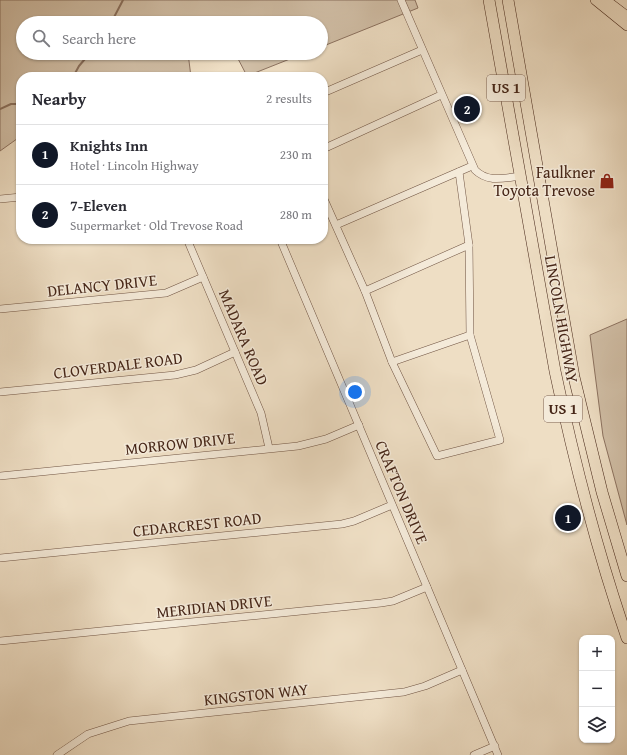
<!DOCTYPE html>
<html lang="en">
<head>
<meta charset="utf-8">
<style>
  body { margin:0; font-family:"Gentium Book Plus",serif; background:#f2f2f3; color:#2b2b33 }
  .controls { position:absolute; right:12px; bottom:12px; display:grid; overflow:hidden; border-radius:8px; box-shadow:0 1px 3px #0004 }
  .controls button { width:36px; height:36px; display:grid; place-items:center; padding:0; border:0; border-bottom:1px solid #e1e1e2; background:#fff; color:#2b2b33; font:20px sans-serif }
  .you { position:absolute; left:355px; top:392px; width:14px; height:14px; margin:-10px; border:3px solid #fff; border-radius:50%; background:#1a73e8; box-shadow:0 0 0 6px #1a73e833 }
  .badge { display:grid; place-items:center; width:26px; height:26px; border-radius:50%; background:#111827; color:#fff; font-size:13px; font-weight:700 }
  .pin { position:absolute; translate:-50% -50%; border:2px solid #fff; box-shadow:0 1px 4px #0006 }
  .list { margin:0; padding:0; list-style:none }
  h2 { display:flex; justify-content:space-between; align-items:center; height:52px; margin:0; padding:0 16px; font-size:17px }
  h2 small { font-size:13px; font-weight:400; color:#7c7c81 }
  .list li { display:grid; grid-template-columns:26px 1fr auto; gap:12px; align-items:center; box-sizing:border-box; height:60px; padding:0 16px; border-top:1px solid #e1e1e2 }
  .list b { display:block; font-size:15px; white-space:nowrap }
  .list p { margin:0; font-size:13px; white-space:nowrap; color:#7c7c81 }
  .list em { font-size:13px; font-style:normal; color:#7c7c81 }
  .icon { flex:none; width:22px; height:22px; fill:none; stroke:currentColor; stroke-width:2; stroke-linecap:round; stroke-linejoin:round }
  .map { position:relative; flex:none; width:627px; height:755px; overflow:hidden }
  .search { position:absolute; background:#fff; box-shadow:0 1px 3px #0004; left:16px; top:16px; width:312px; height:44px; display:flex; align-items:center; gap:10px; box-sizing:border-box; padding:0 14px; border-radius:22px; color:#7c7c81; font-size:15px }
  .panel { position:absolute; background:#fff; box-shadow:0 1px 3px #0004; left:16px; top:72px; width:312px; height:172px; border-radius:16px }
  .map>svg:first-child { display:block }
</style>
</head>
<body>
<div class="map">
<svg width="627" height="755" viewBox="0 0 627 755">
  <rect width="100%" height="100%" fill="#eedec4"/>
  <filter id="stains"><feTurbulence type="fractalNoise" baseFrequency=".005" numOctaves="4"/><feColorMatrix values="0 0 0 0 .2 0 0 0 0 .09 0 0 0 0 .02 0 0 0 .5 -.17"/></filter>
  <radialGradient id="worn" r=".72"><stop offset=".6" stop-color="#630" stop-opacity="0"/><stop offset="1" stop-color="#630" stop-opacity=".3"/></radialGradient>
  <g fill="#d1bfa7" stroke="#8c7260">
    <polygon points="0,0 415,0 418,8 321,47 321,23 23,23 23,53 188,53 191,77 21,77 21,136 0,151"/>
    <polygon points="235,53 305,53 247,76"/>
    <polygon points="627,319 627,525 603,436 590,335"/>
  </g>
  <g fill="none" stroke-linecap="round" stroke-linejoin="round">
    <g stroke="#896f5c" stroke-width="2">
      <polyline points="111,23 123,0"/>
      <polyline points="73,77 79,66 90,53"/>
      <polyline points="0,109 11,104 21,104"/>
    </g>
    <g stroke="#705443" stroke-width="8">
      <g id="minor">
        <path d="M401 0 475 170C488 183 504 178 521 176"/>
        <polyline points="323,93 422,50"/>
        <polyline points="323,149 441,95"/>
        <polyline points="323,197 365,291 392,362 437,456 500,440 470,335"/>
        <polyline points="0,199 21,197"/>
        <polyline points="336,225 472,166"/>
        <polyline points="187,239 261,413 269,448"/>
        <polyline points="280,239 498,755"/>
        <polyline points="365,291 469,245"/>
        <polyline points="0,309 166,293 203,277"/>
        <polyline points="392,362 470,335 469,245 459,172"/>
        <polyline points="0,392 175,375 196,370 235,352"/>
        <polyline points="0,476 298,446 326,439 359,425"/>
        <polyline points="0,558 342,524 354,521 392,505"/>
        <polyline points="0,641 381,603 393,601 427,587"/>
        <polyline points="57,755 88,734 129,721 404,692 425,686 462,670"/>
        <polyline points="474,755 495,746"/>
      </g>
    </g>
    <g stroke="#462618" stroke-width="10">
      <g id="major">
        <polyline points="595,0 627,26"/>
        <polyline points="606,0 627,16"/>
      </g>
    </g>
    <g stroke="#462618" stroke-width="12">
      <g id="highway">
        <path d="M489 0 555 371C574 461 597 551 627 638"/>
        <polyline points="508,0 574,377 602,492 627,576"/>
      </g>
    </g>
    <use href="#minor" stroke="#f4ead9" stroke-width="7"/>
    <use href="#major" stroke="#eedec4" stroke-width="9"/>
    <use href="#highway" stroke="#eedec4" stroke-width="11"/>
  </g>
  <defs>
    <g id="shop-bare" transform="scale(1.2)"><path d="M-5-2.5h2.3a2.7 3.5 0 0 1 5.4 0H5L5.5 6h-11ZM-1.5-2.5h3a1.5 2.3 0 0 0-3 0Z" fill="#8f2418" stroke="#f4ead9" stroke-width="2.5" paint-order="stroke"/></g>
  </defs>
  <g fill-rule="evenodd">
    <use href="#shop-bare" x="607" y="181"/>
  </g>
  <g text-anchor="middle" stroke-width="3" stroke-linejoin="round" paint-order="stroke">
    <g fill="#f4ead9" stroke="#7a6152" stroke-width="1">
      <rect x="487" y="75" width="38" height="26" rx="3"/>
      <rect x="544" y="396" width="38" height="26" rx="3"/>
    </g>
    <g font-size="15" font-weight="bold" fill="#462618">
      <text x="506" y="93">US 1</text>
      <text x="563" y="414">US 1</text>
    </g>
    <g font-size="16" fill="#462618" stroke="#f4ead9" text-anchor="end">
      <text x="595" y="178">Faulkner<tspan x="595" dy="18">Toyota Trevose</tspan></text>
    </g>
    <g font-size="16" fill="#462618" stroke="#f4ead9">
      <text transform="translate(102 285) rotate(-6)" y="6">DELANCY DRIVE</text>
      <text transform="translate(562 319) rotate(80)" y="6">LINCOLN HIGHWAY</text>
      <text transform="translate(244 337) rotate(67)" y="6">MADARA ROAD</text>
      <text transform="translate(118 365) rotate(-7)" y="6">CLOVERDALE ROAD</text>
      <text transform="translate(180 443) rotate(-6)" y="6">MORROW DRIVE</text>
      <text transform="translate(402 492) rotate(67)" y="6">CRAFTON DRIVE</text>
      <text transform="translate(197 524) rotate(-6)" y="6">CEDARCREST ROAD</text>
      <text transform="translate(214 606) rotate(-6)" y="6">MERIDIAN DRIVE</text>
      <text transform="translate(256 694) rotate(-6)" y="6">KINGSTON WAY</text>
    </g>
  </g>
  <rect width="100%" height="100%" filter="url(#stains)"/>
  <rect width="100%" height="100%" fill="url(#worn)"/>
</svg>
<div class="controls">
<button>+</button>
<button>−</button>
<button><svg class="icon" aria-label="layers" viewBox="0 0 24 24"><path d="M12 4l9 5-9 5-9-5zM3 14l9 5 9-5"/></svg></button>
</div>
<div class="you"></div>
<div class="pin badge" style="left:568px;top:518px">1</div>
<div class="pin badge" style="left:467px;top:109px">2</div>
<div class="search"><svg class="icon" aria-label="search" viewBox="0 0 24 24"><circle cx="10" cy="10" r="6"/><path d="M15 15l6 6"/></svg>Search here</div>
<section class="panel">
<h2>Nearby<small>2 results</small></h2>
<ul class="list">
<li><span class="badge">1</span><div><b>Knights Inn</b><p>Hotel · Lincoln Highway</p></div><em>230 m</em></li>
<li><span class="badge">2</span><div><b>7-Eleven</b><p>Supermarket · Old Trevose Road</p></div><em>280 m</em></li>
</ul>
</section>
</div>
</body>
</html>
